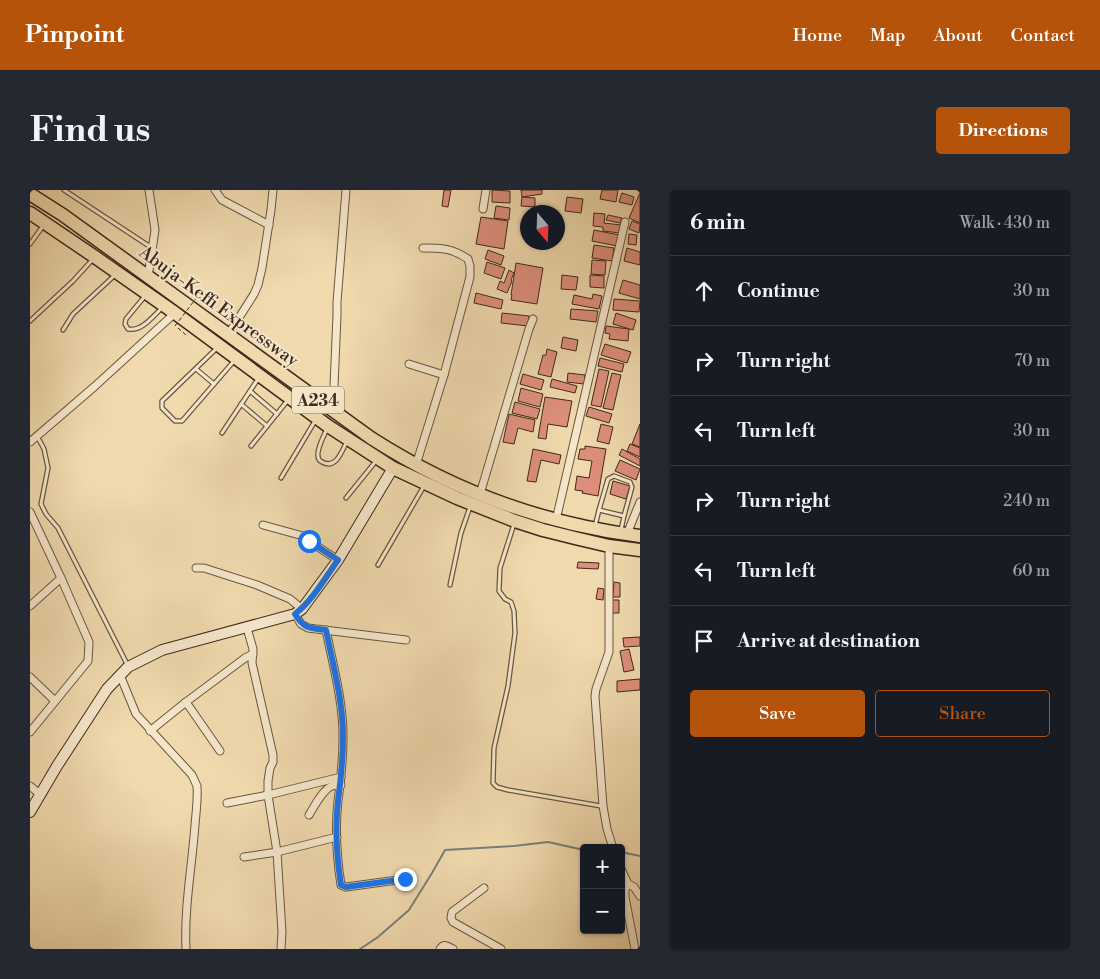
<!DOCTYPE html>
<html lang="en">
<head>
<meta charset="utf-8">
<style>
  body { margin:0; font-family:"Libre Bodoni",serif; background:#242831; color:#f1f3f6 }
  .controls { position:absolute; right:15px; bottom:15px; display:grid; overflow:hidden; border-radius:5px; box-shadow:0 1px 4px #0004 }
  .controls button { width:45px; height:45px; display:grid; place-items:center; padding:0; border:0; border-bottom:1px solid #363941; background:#171b24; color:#f1f3f6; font:25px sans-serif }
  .compass { position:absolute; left:490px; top:15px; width:45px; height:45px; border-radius:50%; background:#171b24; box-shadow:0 1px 4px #0004; rotate:161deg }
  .stop { position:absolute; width:15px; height:15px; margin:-11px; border:4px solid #1a73e8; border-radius:50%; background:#fff }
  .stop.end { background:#1a73e8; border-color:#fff; box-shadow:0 1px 5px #0008 }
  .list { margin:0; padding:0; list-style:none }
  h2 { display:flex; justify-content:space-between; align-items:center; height:65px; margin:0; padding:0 20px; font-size:21px }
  h2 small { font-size:16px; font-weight:400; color:#9ea1a6 }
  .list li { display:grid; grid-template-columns:32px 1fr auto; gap:15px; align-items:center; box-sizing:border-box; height:70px; padding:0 20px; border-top:1px solid #363941 }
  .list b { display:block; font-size:19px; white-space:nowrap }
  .list em { font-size:16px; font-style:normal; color:#9ea1a6 }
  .actions { display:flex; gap:10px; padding:15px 20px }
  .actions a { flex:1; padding:11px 0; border:1px solid #b45309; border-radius:5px; text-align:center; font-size:18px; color:#b45309 }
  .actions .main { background:#b45309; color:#fff }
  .icon { flex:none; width:28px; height:28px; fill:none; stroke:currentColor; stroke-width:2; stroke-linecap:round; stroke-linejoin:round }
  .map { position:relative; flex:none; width:610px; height:759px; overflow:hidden; border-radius:5px }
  header { display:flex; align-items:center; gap:30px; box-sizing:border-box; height:70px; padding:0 25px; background:#b45309; color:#fff }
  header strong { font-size:24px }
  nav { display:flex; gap:28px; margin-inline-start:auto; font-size:18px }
  .intro { display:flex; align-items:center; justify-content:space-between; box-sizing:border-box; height:120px; padding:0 30px }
  h1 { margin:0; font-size:35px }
  .button { padding:12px 22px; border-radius:5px; background:#b45309; color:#fff; font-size:18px; font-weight:700 }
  main { display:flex; gap:30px; padding:0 30px }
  aside { flex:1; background:#171b24; border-radius:5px; box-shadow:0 1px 4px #0004 }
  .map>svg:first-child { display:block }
</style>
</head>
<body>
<header>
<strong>Pinpoint</strong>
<nav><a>Home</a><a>Map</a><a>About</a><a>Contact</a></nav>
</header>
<div class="intro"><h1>Find us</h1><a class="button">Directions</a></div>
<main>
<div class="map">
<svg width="610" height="759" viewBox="0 0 610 759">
  <rect width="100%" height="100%" fill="#efd9ad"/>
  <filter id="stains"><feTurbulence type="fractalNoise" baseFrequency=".004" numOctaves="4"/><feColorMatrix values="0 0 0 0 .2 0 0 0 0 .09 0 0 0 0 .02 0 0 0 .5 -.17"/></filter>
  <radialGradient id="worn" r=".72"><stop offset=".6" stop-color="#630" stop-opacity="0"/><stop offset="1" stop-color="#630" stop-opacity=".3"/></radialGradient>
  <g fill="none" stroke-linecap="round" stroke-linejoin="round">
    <g stroke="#797f78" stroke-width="2">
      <polyline points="591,662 610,666"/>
      <polyline points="330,759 348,747 379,720 402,683 415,660 484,656 518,652 554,660"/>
    </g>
  </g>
  <g fill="#dd8f7b" stroke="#3e2a1a">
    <polygon points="414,0 421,0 418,17 412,16"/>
    <polygon points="462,0 480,1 480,13 462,12"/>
    <polygon points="491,0 512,0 512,4 492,7"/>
    <polygon points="572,0 588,0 586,12 570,9"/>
    <polygon points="592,3 604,7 602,15 589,12"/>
    <polygon points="610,3 610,33 599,28"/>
    <polygon points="492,7 505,8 505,17 491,16"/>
    <polygon points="537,7 553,9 551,23 535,21"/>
    <polygon points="466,16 480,18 479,30 464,28"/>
    <polygon points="564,23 575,24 574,33 591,35 590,43 573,41 573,37 563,36"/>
    <polygon points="578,25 592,28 590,33 576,30"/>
    <polygon points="451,27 478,31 474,59 446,54"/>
    <polygon points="602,31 610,34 609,43 599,39"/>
    <polygon points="564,40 589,45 587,56 562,51"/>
    <polygon points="599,44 607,45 606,55 598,54"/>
    <polygon points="564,55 584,58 582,71 562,68"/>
    <polygon points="597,58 610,62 610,75 594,71"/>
    <polygon points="458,60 474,66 471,75 455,69"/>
    <polygon points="562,70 576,71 575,85 561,84"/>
    <polygon points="457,72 475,78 471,89 454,83"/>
    <polygon points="486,73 513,78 507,114 481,110 482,105 481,105"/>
    <polygon points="479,80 484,83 481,90 482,91 477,103 467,99 470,91 474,93"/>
    <polygon points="532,85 548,87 546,100 531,99"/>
    <polygon points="560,85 574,86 574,98 560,97"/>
    <polygon points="593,90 610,95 610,109 589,103"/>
    <polygon points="446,103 473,110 471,119 444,113"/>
    <polygon points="563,104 572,106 569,119 542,114 544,105 562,109"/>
    <polygon points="584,109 610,111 609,122 583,120"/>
    <polygon points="541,119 568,121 566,132 540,129"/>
    <polygon points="472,123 499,126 498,136 471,133"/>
    <polygon points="586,123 606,130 603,140 583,134"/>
    <polygon points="576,136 599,139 598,151 579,149 580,144 575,143"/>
    <polygon points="533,147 548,150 546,161 531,158"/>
    <polygon points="575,154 601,162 597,173 571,165"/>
    <polygon points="517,159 527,162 521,187 508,184 513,165 516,165"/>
    <polygon points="570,168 594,174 592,182 568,176"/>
    <polygon points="569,179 579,181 571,217 561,215"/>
    <polygon points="538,183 555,185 554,194 537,192"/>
    <polygon points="582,183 591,185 583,220 573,218"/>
    <polygon points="493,184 514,190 511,200 490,194"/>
    <polygon points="522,189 547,196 545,203 520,197"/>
    <polygon points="491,198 513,204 510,217 488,211"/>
    <polygon points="515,207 542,211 537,237 518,234 516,249 508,248"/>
    <polygon points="485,212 510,219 507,229 482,223"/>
    <polygon points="559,217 582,224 579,233 556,226"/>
    <polygon points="479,224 505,230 503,242 488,238 484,254 473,252"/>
    <polygon points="571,234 583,237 579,254 567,251"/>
    <polygon points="610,234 610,257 602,254"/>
    <polygon points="600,254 610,258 610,267 597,261"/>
    <polygon points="555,256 576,259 568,306 552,303 553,301 545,300 547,286 559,288 562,271 548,269 550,259 555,259"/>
    <polygon points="503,259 531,265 529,274 511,270 506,292 497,291"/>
    <polygon points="592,259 610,269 610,276 589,265"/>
    <polygon points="590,270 610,279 606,290 585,281"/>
    <polygon points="583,291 600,296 596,309 580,304"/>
    <polygon points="548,372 569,373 568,379 547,378"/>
    <polygon points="584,392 590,393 590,407 583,407"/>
    <polygon points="568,398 574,399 573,410 566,409"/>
    <polygon points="582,410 589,410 589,423 581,423"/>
    <polygon points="610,447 610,456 594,457 593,448"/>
    <polygon points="599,459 604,480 594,482 590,461"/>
    <polygon points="610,489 610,500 587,502 587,491"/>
  </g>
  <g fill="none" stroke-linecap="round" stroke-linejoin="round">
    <g stroke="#6a563f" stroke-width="5.5">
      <g id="lane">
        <polyline points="34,0 122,58"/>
        <polyline points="0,54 13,36"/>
        <path d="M115 106 96 129 95 134 98 139C112 142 123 126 133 117"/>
        <polyline points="0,131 43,91 63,69"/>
        <polyline points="33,140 43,124 85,85"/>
        <polyline points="187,158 132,211 132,218 145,231 152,231 204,171"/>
        <polyline points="166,179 184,194"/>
        <polyline points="220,201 247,224"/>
        <polyline points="211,214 237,236"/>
        <path d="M297 239C294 245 287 260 288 266 288 269 290 271 292 272 306 280 312 261 317 251"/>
        <polyline points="192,243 228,189"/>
        <polyline points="7,246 14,259 18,278 11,314 16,324 28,338 98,476"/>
        <polyline points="221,256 258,210"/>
        <polyline points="251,288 285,231"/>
        <polyline points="316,308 346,271"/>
        <polyline points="569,320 578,289 584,286 600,292 602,297 594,326"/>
        <polyline points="484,334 470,378 469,401 475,409 481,412 484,421 485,443 478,496 464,558 463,593 467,597 478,600 571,616"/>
        <polyline points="565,336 569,320 594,326 591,340"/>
        <polyline points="348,375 394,296"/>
        <polyline points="420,395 431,343 440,317"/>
      </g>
    </g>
    <g stroke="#6a563f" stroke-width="9">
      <g id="street">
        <polyline points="185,0 192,10 239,35"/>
        <polyline points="453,19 456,0"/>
        <polyline points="118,87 125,40 119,0"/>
        <polyline points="198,145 224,104 228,95 232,78 241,20 243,0"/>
        <polyline points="379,174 414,185"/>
        <polyline points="303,220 307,125 307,112 316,0"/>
        <polyline points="0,252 64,197 145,123"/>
        <path d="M386 275 414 185 440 87V76L438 69C422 58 411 58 393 58"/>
        <polyline points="450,304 499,139 503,129"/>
        <polyline points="0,322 31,388 59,452 58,471 0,542"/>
        <polyline points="526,330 595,32"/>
        <polyline points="233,335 273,346 279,351 308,370"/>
        <polyline points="597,344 610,312"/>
        <polyline points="579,356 579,462 566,499 565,506 573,616 577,639 583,658"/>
        <polyline points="166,378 174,378 227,395 260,409 272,419"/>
        <polyline points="0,416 31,388"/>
        <polyline points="265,424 271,434 278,438 376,450"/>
        <polyline points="217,438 223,459 222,473 243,565 243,572 240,578 238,591 238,605 247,662 252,742 251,759"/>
        <path d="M296 440C303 475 313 511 313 546 313 568 311 589 308 611 305 637 307 669 311 695L316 697 375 689"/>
        <path d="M90 485 106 524 162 585 167 596C168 609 166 622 165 635 162 676 154 718 156 759"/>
        <polyline points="0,487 25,511"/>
        <polyline points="156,512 190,561"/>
        <polyline points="120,541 156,512 215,468 223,464"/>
        <polyline points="0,596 11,605"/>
        <polyline points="197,613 238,605 311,587"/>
        <path d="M279 625C284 617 293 599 302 596 304 595 309 595 311 595"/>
        <polyline points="214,667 247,662 307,647"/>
        <polyline points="591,679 598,694 604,697 610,706"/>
        <polyline points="598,694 595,700 595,707 605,759"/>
        <polyline points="454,698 422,722 421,728 423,732 471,759"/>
        <path d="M410 759C414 753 417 756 423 759"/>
      </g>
    </g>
    <g stroke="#3e2a1a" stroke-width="12">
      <polyline id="secondary" points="0,622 27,576 77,499 98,477 132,460 265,424 272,419 308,370 363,278"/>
    </g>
    <g stroke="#3e2a1a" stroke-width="15">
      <g id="highway">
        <path d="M0 4 33 25 341 248C422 300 514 334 610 346"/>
        <polyline points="0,23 65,67 145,123 298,236 363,278 427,308 485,331 513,340 545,348 579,356 610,360"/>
      </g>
    </g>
    <g stroke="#3e2a1a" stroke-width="1" stroke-dasharray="4 2.5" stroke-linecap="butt">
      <polyline points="167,107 179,118"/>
      <polyline points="148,138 156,145"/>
    </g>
    <use href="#lane" stroke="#f5e6ca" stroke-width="3"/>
    <use href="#street" stroke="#f5e6ca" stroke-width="7"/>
    <use href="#secondary" stroke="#f5e6ca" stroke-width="10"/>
    <use href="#highway" stroke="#efd9ad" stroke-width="12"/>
    <polyline stroke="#3e2a1a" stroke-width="1" stroke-dasharray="4 2.5" stroke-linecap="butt" points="145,136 167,107"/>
  </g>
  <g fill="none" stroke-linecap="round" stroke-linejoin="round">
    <path stroke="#1a73e8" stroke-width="6" d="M279 351 308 370C295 388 283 410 265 424 274 439 280 438 296 440 303 475 313 511 313 546 313 568 311 589 308 611 305 637 307 669 311 695L316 697 375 689"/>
  </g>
  <g text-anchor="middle" stroke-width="4" stroke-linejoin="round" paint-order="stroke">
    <rect fill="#f5e6ca" stroke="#75624f" stroke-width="1" x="262" y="196.5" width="52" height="27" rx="4"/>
    <g font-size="16" font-weight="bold" fill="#3e2a1a">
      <text x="288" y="216">A234</text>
    </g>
    <g font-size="18" fill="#3e2a1a" stroke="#f5e6ca">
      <text transform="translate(189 116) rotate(36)" y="6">Abuja-Keffi Expressway</text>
    </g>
  </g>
  <rect width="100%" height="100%" filter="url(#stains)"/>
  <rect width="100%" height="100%" fill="url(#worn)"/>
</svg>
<div class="controls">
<button>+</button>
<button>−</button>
</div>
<svg class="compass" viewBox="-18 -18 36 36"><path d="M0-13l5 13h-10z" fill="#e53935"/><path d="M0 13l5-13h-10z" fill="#9ea1a6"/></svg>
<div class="stop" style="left:279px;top:351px"></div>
<div class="stop end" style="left:375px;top:689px"></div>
</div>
<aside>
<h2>6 min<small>Walk · 430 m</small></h2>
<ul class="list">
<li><svg class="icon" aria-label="ahead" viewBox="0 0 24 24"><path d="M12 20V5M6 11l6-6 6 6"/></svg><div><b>Continue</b></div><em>30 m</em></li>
<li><svg class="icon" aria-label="right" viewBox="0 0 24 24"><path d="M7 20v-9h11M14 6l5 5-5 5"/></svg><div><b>Turn right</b></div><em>70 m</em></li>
<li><svg class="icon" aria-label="left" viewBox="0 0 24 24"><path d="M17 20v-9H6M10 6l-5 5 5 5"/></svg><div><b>Turn left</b></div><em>30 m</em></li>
<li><svg class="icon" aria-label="right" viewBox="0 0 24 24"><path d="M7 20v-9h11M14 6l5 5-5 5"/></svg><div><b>Turn right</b></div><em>240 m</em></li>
<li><svg class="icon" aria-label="left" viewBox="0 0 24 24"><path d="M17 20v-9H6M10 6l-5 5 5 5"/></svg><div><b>Turn left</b></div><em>60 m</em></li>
<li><svg class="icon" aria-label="arrive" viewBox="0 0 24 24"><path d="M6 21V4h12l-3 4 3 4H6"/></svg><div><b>Arrive at destination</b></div></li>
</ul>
<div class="actions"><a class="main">Save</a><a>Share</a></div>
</aside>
</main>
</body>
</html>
